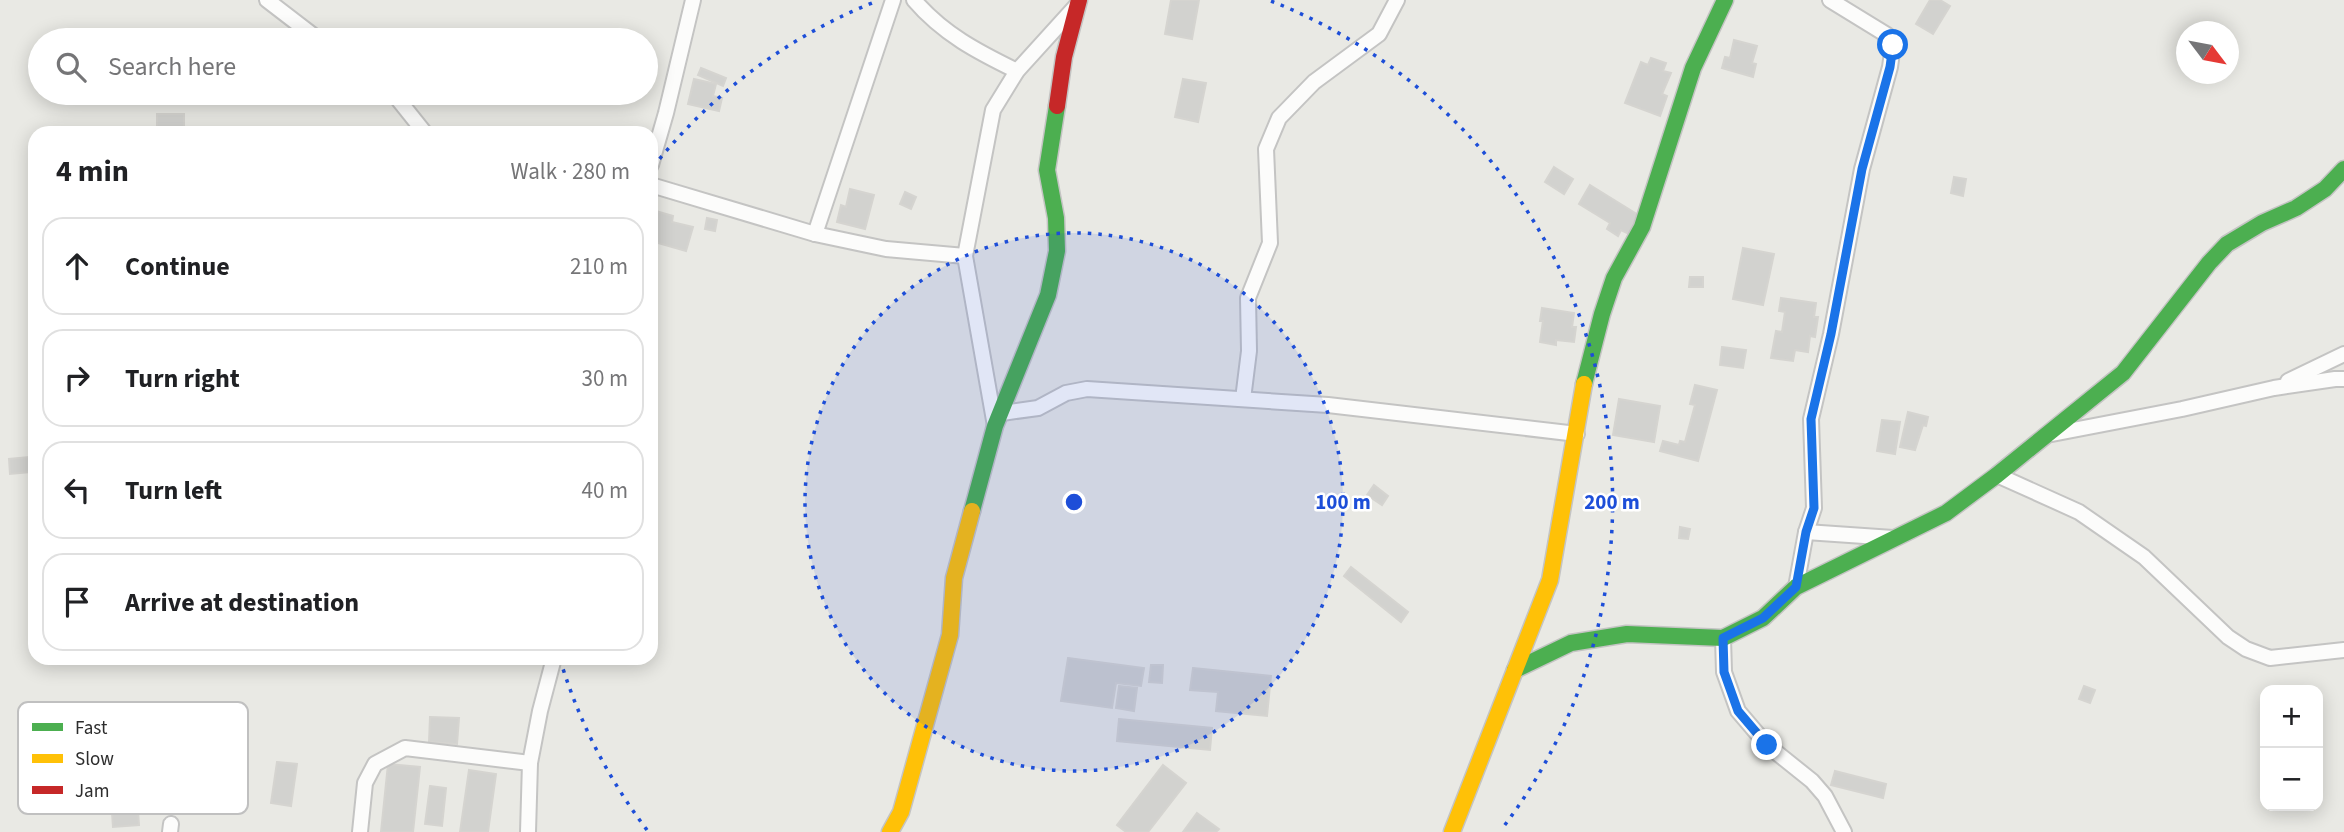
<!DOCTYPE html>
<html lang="en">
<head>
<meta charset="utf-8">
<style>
  body { margin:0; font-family:"Source Sans 3",sans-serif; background:#f6f6f6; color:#202124 }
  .controls { position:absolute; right:21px; bottom:21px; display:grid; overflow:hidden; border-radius:14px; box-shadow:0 4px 18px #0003 }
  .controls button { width:63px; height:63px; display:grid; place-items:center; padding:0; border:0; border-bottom:2px solid #e0e0e0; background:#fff; color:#202124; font:35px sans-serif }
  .compass { position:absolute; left:2176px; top:21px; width:63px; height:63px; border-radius:50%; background:#fff; box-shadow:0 4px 18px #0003; rotate:122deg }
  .stop { position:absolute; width:21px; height:21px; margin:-16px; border:5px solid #1a73e8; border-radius:50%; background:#fff }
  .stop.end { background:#1a73e8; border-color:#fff; box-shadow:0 2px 7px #0008 }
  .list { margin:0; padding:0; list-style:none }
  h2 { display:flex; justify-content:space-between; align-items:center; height:91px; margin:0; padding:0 28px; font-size:30px }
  h2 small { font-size:23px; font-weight:400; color:#757577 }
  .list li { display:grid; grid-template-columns:46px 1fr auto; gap:21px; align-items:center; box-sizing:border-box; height:98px; margin:0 14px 14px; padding:0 14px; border:2px solid #e0e0e0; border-radius:21px }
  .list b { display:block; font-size:26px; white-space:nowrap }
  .list em { font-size:23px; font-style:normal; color:#757577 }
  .icon { flex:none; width:38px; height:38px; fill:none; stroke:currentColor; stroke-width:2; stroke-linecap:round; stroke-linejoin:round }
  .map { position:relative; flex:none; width:2344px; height:832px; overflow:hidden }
  .search { position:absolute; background:#fff; box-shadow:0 4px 18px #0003; left:28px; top:28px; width:630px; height:77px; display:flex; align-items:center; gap:18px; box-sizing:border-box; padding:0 24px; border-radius:38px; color:#757577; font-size:26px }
  .panel { position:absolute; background:#fff; box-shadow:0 4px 18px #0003; left:28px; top:126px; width:630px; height:539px; border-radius:21px }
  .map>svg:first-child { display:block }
</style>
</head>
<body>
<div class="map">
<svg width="2344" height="832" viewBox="0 0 2344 832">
  <rect width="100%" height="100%" fill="#e9e9e4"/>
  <g fill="#d2d2cf" stroke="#d5d4d0" stroke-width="2">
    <polygon points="1171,0 1199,0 1192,39 1165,34"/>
    <polygon points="1930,0 1940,0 1950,6 1933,34 1916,24"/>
    <polygon points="1734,40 1757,46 1752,63 1756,64 1753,77 1722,68 1725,57 1730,58"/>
    <polygon points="1651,58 1666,63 1663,71 1671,73 1662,94 1667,96 1660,116 1625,103 1641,62 1648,65"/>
    <polygon points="701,68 726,78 723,86 698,75"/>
    <polygon points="694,79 716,84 713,96 722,98 719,111 688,104"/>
    <polygon points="1183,79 1206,83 1198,122 1175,117"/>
    <rect x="157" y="114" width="27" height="19"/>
    <polygon points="1554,167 1573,179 1564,194 1545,182"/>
    <polygon points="1954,177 1966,179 1963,196 1951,193"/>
    <polygon points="1590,185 1640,216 1629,234 1621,230 1618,236 1607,229 1610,223 1579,204"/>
    <polygon points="850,189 874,195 865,229 837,222 841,205 846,207"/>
    <polygon points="905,192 916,197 911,209 900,204"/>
    <polygon points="656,211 673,216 672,222 693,227 686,251 651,241 651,230"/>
    <polygon points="707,218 717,220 715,231 705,229"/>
    <polygon points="1743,248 1774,254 1763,305 1733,299"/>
    <polygon points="1690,277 1703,277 1703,287 1689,287"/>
    <polygon points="1781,298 1816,303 1814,317 1818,317 1815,337 1810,336 1808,352 1795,350 1793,361 1771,358 1776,331 1782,332 1785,312 1779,311"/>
    <polygon points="1542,308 1574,313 1572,327 1576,327 1574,342 1556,340 1556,345 1540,342 1543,321 1540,321"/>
    <polygon points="1722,347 1746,350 1743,368 1720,365"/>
    <polygon points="1695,385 1717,390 1698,461 1660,451 1663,441 1679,445 1680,441 1685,442 1695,405 1690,404"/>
    <polygon points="1619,399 1660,406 1654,442 1613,435"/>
    <polygon points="1908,412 1928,417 1926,426 1923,425 1915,450 1900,447"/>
    <polygon points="1882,420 1900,422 1895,454 1877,451"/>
    <polygon points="29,457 30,472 10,474 9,459"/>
    <polygon points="1374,485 1388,496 1382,505 1367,495"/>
    <polygon points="1680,527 1690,529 1688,539 1679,538"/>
    <polygon points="1351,567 1408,612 1401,622 1344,576"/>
    <polygon points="1068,658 1144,668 1141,686 1116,683 1112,708 1061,701"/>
    <polygon points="1151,665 1163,665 1162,683 1149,682"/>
    <polygon points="1193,668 1271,676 1267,716 1216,711 1218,692 1190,690"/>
    <polygon points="1119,686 1137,688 1134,711 1116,708"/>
    <polygon points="2084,686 2095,690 2090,703 2079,699"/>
    <polygon points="430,717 459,718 457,744 429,742"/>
    <polygon points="1119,719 1212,728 1210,750 1117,741"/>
    <polygon points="277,762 297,764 291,806 271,803"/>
    <polygon points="388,764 420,767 413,832 381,832"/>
    <polygon points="1163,765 1186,783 1148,832 1126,832 1117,825"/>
    <polygon points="469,770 496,774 488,832 460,832"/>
    <polygon points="1835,771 1886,784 1883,798 1831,785"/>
    <polygon points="430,786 446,788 442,826 425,824"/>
    <polygon points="137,796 139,825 113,827 111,798"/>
    <polygon points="1197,813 1219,829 1216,832 1183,832"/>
  </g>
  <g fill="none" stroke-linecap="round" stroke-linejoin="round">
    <g stroke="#c4c4c3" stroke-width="18">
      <g id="street">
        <polyline points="267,0 319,40"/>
        <path d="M914 0C943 34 978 52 1017 71"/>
        <polyline points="393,93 425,133"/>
        <polyline points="651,165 666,113 693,0"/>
        <polyline points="651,185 815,234 886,249 965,256"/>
        <polyline points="815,234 893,0"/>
        <polyline points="2288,381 2344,354"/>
        <polyline points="1243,399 1249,351 1248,298 1270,243 1266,149 1279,118 1314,82 1379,34 1397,0"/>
        <polyline points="1002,413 1038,408 1066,393 1087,389 1328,405 1577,434"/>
        <polyline points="995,426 965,256 993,110 1017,71 1076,6"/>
        <polyline points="2052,434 2182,409 2274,388 2335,379 2344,379"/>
        <polyline points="1997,475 2079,512 2144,557 2228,637 2246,649 2270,658 2344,650"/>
        <polyline points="1806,532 1893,538"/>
        <polyline points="1796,587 1806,532 1814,508 1811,419 1831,334 1862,169 1890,67 1893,45 1887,35 1830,0"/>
        <polyline points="1723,638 1724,672 1738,711 1767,745 1812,781 1825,796 1844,832"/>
        <polyline points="170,832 171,824"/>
        <polyline points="360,832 365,783 375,764 405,748 530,763"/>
        <polyline points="528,832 530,763 540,711 554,658"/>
      </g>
    </g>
    <g stroke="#c4c4c3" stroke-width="19">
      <g id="fast">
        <polyline points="1584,384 1602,314 1614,278 1642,227 1693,68 1725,0"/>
        <polyline points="972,511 995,426 1048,295 1057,251 1056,218 1047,170 1057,106"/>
        <polyline points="1515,670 1571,643 1627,634 1723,638 1763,618 1796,587 1946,513 1997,475 2123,373 2209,263 2227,244 2262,223 2296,208 2325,189 2344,169"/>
      </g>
    </g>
    <g stroke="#c4c4c3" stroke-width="19">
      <g id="slow">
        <polyline points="890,832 901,812 950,635 954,578 972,511"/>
        <polyline points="1452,832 1550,580 1584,384"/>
      </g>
    </g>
    <g stroke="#c4c4c3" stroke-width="19">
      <polyline id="jam" points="1057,106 1064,57 1079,0"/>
    </g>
    <use href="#street" stroke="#fcfcfb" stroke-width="14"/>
    <use href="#fast" stroke="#4caf50" stroke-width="16"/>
    <use href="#slow" stroke="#ffc107" stroke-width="16"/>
    <use href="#jam" stroke="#c62828" stroke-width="16"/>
  </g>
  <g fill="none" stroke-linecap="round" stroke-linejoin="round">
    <polyline stroke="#1a73e8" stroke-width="9" points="1767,745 1738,711 1724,672 1723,638 1763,618 1796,587 1806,532 1814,508 1811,419 1831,334 1862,169 1890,67 1893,45"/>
  </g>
  <circle cx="1074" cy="502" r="269" fill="#1d4ed8" fill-opacity=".12"/>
  <g fill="none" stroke="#1d4ed8" stroke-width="3.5" stroke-dasharray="3.5 7">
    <circle cx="1074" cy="502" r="269"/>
    <path d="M647 830A538 538 0 0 1 560 659M653 167A538 538 0 0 1 877 1M1271 1A538 538 0 0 1 1501 830"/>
  </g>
  <rect x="18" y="702" width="230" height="112" rx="10" fill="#fff" stroke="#c0c0c0" stroke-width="2"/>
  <rect x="32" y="723" width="31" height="8" fill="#4caf50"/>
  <rect x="32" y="754" width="31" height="9" fill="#ffc107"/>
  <rect x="32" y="786" width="31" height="8" fill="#c62828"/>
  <g font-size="19" fill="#2d2d2d">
    <text x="75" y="734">Fast</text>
    <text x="75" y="765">Slow</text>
    <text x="75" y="797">Jam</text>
  </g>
  <circle cx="1074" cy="502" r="10" fill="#1d4ed8" stroke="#fff" stroke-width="3.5"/>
  <g font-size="21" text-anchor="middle" font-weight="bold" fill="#1d4ed8" stroke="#fff" stroke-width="5" stroke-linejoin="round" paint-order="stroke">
    <text x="1343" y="509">100 m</text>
    <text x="1612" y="509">200 m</text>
  </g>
</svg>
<div class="controls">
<button>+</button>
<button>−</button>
</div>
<svg class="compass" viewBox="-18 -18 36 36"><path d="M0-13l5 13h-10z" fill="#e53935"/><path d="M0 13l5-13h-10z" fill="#757577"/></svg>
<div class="stop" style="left:1893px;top:45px"></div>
<div class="stop end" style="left:1767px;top:745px"></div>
<div class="search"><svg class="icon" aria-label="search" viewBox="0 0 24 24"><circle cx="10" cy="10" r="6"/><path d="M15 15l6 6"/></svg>Search here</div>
<section class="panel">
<h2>4 min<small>Walk · 280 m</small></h2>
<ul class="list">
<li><svg class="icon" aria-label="ahead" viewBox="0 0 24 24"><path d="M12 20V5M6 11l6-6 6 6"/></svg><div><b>Continue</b></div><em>210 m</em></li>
<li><svg class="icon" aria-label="right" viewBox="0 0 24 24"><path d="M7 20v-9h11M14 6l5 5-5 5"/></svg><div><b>Turn right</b></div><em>30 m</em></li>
<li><svg class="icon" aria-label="left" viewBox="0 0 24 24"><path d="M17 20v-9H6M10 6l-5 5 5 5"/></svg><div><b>Turn left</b></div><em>40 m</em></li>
<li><svg class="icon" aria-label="arrive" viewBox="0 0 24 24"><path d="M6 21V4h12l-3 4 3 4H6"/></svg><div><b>Arrive at destination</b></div></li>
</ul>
</section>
</div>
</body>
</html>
